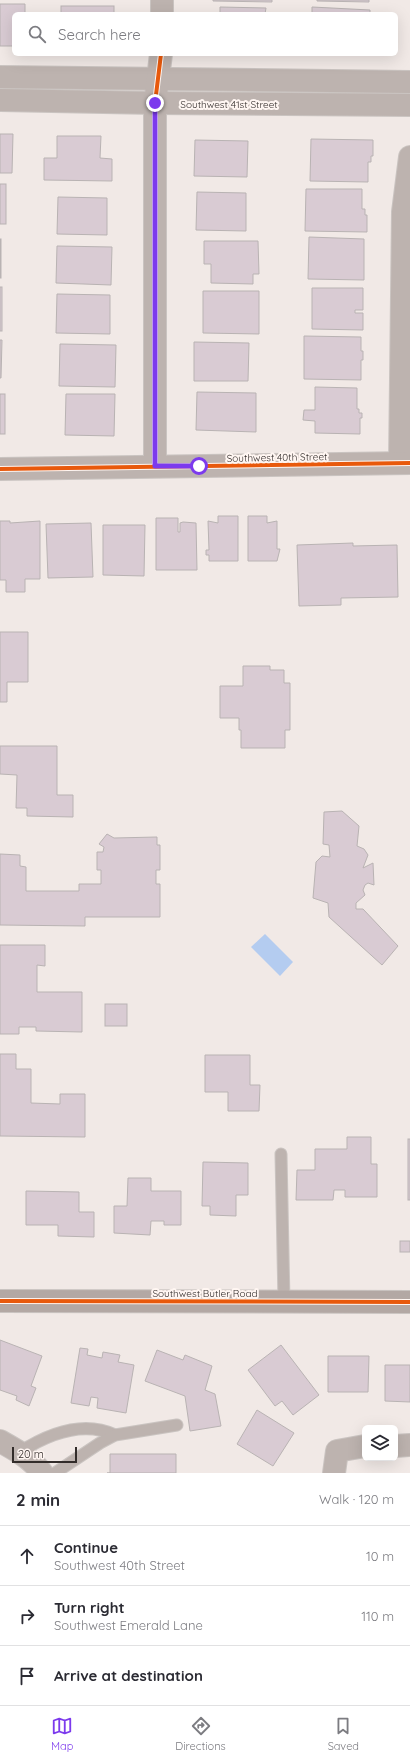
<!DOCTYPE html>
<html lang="en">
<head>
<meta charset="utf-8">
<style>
  body { margin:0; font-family:Quicksand,sans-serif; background:#f2f2f3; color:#2b2b33 }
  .controls { position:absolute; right:12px; bottom:12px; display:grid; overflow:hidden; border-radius:6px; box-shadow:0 4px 16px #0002 }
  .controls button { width:36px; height:36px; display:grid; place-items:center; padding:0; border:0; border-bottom:1px solid #e1e1e2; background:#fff; color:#2b2b33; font:20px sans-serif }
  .scale { position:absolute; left:12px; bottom:10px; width:65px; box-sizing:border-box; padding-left:4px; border:2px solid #322c2a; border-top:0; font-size:11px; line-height:14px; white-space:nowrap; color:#322c2a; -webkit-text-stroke:3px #fff6f2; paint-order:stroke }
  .stop { position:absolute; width:12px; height:12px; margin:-9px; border:3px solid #7c3aed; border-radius:50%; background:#fff }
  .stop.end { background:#7c3aed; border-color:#fff; box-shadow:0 1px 4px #0008 }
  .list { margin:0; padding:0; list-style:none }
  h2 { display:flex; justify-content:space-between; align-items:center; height:52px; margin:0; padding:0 16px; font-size:17px }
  h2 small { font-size:13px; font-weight:400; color:#7c7c81 }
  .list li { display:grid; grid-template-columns:26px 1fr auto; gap:12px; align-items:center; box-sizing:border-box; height:60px; padding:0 16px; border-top:1px solid #e1e1e2 }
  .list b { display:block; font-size:15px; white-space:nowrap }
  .list p { margin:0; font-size:13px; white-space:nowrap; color:#7c7c81 }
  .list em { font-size:13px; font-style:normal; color:#7c7c81 }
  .icon { flex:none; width:22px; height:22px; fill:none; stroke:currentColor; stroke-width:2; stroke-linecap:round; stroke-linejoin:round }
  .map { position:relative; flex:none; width:410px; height:1473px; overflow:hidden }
  .search { position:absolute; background:#fff; box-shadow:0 4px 16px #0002; left:12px; right:12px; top:12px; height:44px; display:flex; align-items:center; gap:10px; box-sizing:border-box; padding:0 14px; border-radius:6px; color:#7c7c81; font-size:15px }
  .sheet { height:232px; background:#fff }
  nav { display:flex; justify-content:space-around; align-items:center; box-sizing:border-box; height:56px; border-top:1px solid #e1e1e2; background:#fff; font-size:11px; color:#7c7c81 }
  nav a { display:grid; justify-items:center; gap:2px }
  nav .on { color:#7c3aed }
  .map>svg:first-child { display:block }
</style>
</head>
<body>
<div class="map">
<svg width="410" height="1473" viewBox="0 0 410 1473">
  <rect width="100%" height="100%" fill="#f1e9e6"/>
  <polygon fill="#b4ccf0" points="265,934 293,962 280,976 251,947"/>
  <g fill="#d9cbd3" stroke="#b9b3b3">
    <polygon points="213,0 272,0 272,2 213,1"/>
    <polygon points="317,0 369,0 369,2 317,1"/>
    <polygon points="0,4 25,4 25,14 14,14 14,46 0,46"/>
    <rect x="61" y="6" width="53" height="8"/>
    <polygon points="220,7 266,8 265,14 220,14"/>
    <polygon points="312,7 370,10 370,14 312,14"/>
    <polygon points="0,134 13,134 12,173 0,173"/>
    <polygon points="57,136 101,136 100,158 112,159 112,181 44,180 44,158 57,158"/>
    <polygon points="311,139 373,140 373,156 371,156 371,162 368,162 368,182 310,181"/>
    <polygon points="195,140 248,141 247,177 194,176"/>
    <rect x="0" y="184" width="6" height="40"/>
    <polygon points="306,189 362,189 362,209 365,209 365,215 367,215 367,232 305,231"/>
    <polygon points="197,192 246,193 246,231 196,230"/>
    <polygon points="58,197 107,198 107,235 57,234"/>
    <polygon points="309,237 364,239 364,280 308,279"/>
    <rect x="0" y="239" width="1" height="39"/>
    <polygon points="204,241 258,241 259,274 253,274 253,284 211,283 211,264 204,264"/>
    <polygon points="57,246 112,247 111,285 56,283"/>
    <rect x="0" y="287" width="2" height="44"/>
    <polygon points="312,288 363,288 363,310 355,310 355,313 363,313 363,330 312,329"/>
    <polygon points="203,291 259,291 259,334 203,333"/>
    <polygon points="57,294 110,295 110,334 56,333"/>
    <polygon points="304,336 361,337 361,351 363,351 363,360 361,360 361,380 304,379"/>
    <polygon points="0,340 2,340 1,378 0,378"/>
    <polygon points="194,342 249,343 248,381 194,381"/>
    <polygon points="60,344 116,345 115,387 59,386"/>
    <polygon points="315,387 357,388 357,409 359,409 359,413 362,413 362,418 360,418 360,434 315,433 315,421 303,420 304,410 315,410"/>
    <polygon points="197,392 256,393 256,432 196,430"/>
    <rect x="0" y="394" width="5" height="40"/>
    <polygon points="66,394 115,394 114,436 65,435"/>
    <polygon points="218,516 238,516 238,561 209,561 209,555 206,555 206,550 209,550 208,521 218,523"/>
    <polygon points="248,516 267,516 267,523 277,521 277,549 280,549 277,561 248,561"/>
    <polygon points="156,518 178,518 178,532 180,532 180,523 183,522 196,523 197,570 156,570"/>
    <polygon points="0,521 10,521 10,523 40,521 40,579 25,579 25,592 6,592 6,580 0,580"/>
    <polygon points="91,523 93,577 48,578 46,524"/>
    <polygon points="103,525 145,525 144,576 103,575"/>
    <polygon points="353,543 353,546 397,545 398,597 341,598 341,605 299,606 297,545"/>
    <polygon points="0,632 28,632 28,682 7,682 7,702 0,702"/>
    <polygon points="243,666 270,666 270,670 284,670 284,683 290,683 290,730 285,730 285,748 241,748 241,730 239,730 239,718 220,718 220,686 243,686"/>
    <polygon points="0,746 57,746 57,795 73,795 73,817 27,816 27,808 16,808 17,775 0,774"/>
    <polygon points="342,811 359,826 357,846 364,849 368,855 363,868 373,863 374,885 368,883 365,885 363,890 365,895 356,903 356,909 363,909 398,946 382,965 329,917 328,903 313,898 316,862 322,856 330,857 329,845 323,844 324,812"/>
    <polygon points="107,834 114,838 157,837 157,845 160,845 160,870 156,870 156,884 160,884 160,917 85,917 85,926 0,925 0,854 20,855 20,866 26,867 26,891 79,891 79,884 101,884 101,870 97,870 97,852 103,852 104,847 99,844"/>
    <polygon points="0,945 45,945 45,966 37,965 37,992 82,992 82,1032 36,1031 36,1027 19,1027 19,1034 0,1034"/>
    <rect x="105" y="1004" width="22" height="22"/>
    <polygon points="0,1054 16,1054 16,1069 31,1069 31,1103 60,1104 60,1094 85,1094 85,1137 0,1136"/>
    <polygon points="205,1055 250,1055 250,1085 260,1085 259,1111 228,1111 228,1092 205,1092"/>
    <polygon points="347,1137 371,1137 371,1164 377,1164 377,1197 345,1197 345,1190 334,1190 333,1200 296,1200 297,1170 315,1170 315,1149 347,1149"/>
    <rect x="408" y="1139" width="2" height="61"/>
    <polygon points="203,1162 248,1163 248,1195 236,1195 236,1216 210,1215 210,1206 202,1206"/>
    <polygon points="128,1178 151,1178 151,1191 181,1191 181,1225 164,1225 164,1221 151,1221 150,1235 114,1233 114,1206 127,1206"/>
    <polygon points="26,1191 79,1192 79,1212 94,1212 94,1237 58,1236 58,1225 26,1225"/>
    <rect x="400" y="1241" width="10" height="11"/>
    <polygon points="0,1340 42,1356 31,1386 36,1388 29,1406 16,1400 17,1396 0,1390"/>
    <polygon points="281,1345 319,1395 293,1415 282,1401 275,1406 248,1370"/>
    <polygon points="80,1348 88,1349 87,1355 102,1358 103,1352 120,1355 118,1362 134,1365 126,1413 97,1408 98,1398 91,1397 89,1406 71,1403"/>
    <polygon points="157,1350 183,1360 185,1355 212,1366 205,1390 215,1394 221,1426 190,1431 185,1396 145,1381"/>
    <polygon points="328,1356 369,1356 368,1392 328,1392"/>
    <polygon points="385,1365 410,1365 410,1402 385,1401"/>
    <polygon points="257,1410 294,1433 273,1466 237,1444"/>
    <polygon points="110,1454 176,1454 176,1473 107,1473 110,1473"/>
  </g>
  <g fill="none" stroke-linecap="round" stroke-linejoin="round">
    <g stroke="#cac4c1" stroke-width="13">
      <g id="lane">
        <polyline points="281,1154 284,1302"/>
        <path d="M20 1452C48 1434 83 1420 115 1435"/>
        <polyline points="55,1473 100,1443 115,1435 177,1425"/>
      </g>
    </g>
    <g stroke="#cac4c1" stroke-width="24">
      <g id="street">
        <polyline points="162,14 162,0"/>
        <polyline points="0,77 410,82"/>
        <polyline points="0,100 155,103 410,105"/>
        <polyline points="400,463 403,212 410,157"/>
        <polyline points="155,466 155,103 161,54"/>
        <polyline points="0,469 410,463"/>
        <path d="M0 1441C16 1450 31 1458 42 1473"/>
        <polyline points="395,1446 410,1445"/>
        <polyline points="334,1473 337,1451 365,1446"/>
      </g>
    </g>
    <g stroke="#cac4c1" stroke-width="24">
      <polyline id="secondary" points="0,1301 410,1302"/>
    </g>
    <use href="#lane" stroke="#bdb3af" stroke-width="11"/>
    <use href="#street" stroke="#bdb3af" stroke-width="22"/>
    <use href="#secondary" stroke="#b3a8a4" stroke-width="22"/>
    <g stroke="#fff6f2" stroke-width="6">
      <g id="cycleway">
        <polyline points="155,466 155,103 161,54"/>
        <polyline points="0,469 410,463"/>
        <polyline points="0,1301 410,1302"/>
      </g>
    </g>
    <use href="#cycleway" stroke="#e8590c" stroke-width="4"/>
  </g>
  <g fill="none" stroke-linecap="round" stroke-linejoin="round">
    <polyline stroke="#7c3aed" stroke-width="5" points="155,103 155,466 199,466"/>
  </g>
  <g text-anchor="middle" stroke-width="4" stroke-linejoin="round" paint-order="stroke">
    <g font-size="10" fill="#322c2a" stroke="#fff6f2">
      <text x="229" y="108">Southwest 41st Street</text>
      <text transform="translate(277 457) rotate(-1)" y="4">Southwest 40th Street</text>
      <text x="205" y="1297">Southwest Butler Road</text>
    </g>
  </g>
</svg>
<div class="controls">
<button><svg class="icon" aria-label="layers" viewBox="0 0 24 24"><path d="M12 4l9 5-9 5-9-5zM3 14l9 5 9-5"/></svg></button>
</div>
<div class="scale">20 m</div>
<div class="stop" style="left:199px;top:466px"></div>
<div class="stop end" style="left:155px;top:103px"></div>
<div class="search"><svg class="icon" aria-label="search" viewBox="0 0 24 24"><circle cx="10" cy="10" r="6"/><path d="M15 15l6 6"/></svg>Search here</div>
</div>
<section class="sheet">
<h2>2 min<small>Walk · 120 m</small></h2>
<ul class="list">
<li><svg class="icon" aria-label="ahead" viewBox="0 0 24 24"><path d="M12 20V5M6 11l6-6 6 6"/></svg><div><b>Continue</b><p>Southwest 40th Street</p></div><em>10 m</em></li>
<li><svg class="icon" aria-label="right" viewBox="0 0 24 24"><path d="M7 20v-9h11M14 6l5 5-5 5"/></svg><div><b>Turn right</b><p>Southwest Emerald Lane</p></div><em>110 m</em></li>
<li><svg class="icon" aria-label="arrive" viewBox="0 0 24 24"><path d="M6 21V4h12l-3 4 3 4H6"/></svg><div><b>Arrive at destination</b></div></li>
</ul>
</section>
<nav>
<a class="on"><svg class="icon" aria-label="map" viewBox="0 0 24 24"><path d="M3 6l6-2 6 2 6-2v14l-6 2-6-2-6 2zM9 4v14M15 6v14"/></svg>Map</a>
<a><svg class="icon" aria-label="directions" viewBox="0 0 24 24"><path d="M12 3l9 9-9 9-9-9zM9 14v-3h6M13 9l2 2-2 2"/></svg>Directions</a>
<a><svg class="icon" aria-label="saved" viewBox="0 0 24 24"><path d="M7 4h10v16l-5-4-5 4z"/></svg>Saved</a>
</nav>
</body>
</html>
